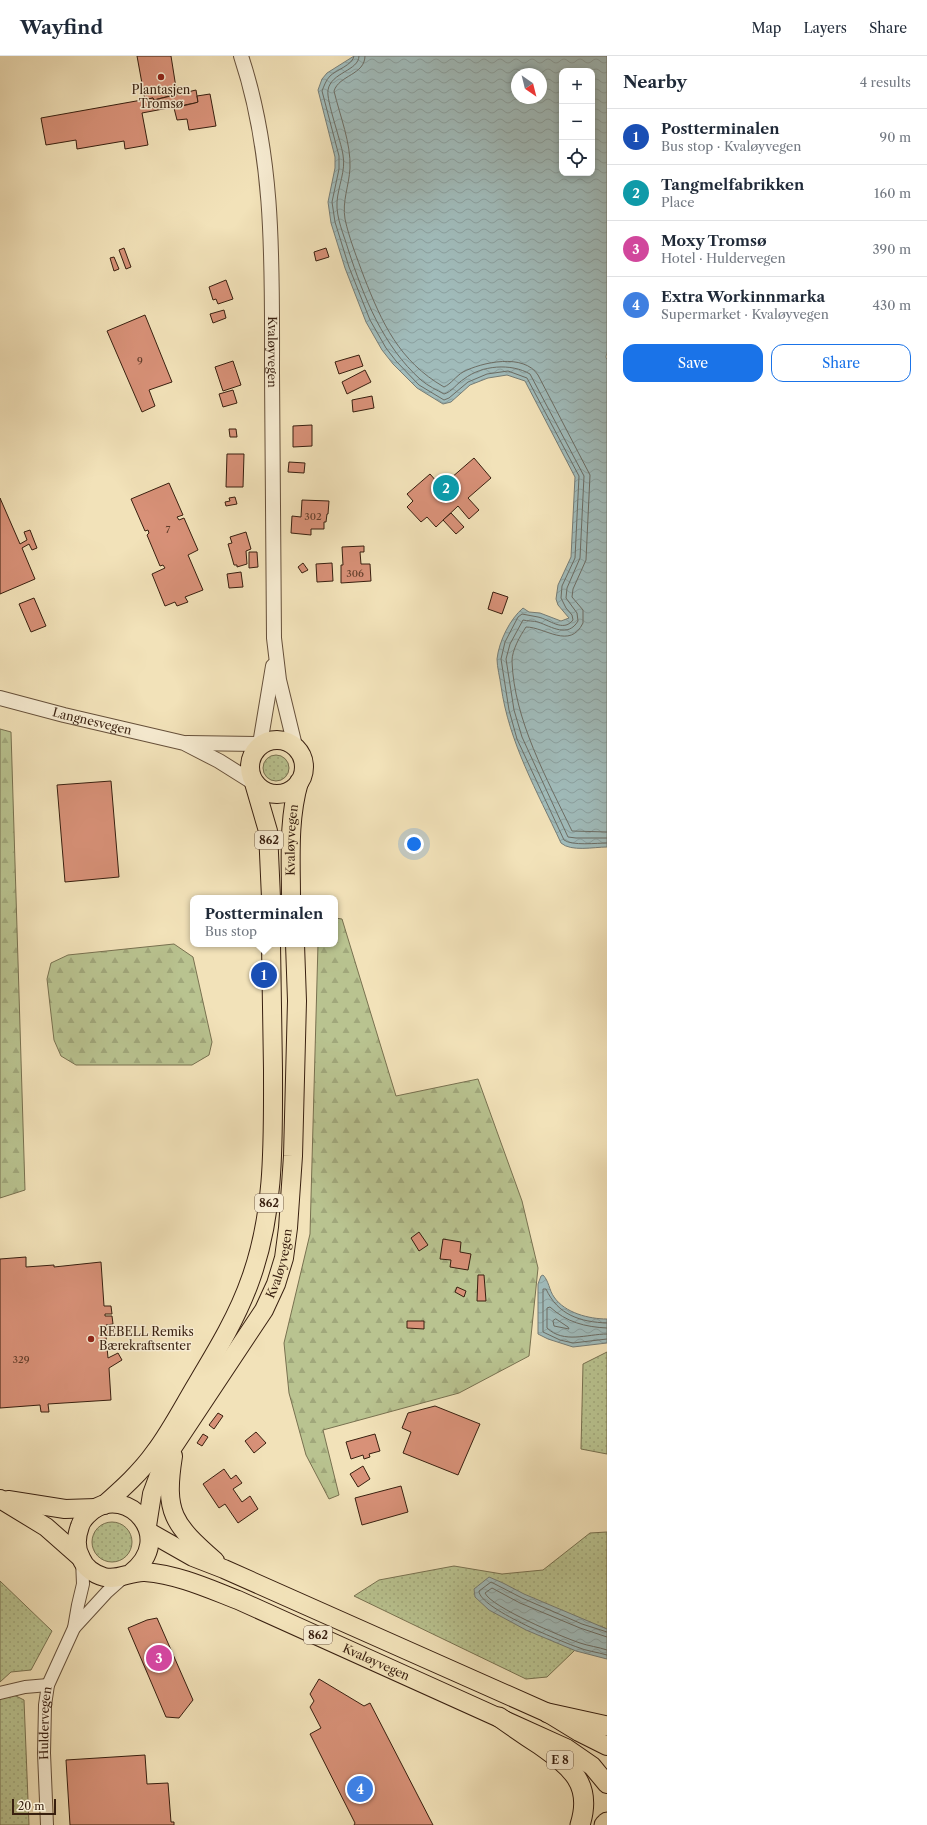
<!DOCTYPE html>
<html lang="en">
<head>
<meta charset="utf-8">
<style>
  body { margin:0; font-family:"Libre Caslon Text",serif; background:#f2f2f3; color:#1f2937 }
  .controls { position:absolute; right:12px; top:12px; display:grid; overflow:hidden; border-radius:8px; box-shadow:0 2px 6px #0003 }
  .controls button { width:36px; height:36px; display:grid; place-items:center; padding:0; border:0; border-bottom:1px solid #e0e1e3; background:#fff; color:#1f2937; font:20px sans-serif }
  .compass { position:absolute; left:511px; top:12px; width:36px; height:36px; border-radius:50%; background:#fff; box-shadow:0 2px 6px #0003; rotate:145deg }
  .scale { position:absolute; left:12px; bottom:10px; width:44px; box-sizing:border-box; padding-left:4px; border:2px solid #381f0f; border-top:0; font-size:11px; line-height:14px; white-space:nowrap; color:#381f0f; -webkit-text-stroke:3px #f7ecd2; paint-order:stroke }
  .you { position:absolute; left:414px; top:788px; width:14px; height:14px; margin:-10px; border:3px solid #fff; border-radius:50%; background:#1a73e8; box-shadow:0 0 0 6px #1a73e833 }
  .badge { display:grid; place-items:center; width:26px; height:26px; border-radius:50%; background:#1a73e8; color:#fff; font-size:13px; font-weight:700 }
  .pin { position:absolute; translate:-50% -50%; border:2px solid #fff; box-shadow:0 1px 4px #0006 }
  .popup { position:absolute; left:190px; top:839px; width:148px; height:52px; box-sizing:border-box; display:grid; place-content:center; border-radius:8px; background:#fff; filter:drop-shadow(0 1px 3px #0005); font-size:13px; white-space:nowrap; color:#747a83 }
  .popup b { font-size:15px; color:#1f2937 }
  .popup::after { content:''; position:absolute; left:50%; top:100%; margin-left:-8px; border:8px solid transparent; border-top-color:#fff }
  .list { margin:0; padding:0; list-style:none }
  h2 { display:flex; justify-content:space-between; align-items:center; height:52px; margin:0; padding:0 16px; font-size:17px }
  h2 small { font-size:13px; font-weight:400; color:#747a83 }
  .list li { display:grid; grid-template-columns:26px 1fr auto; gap:12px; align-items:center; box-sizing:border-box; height:56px; padding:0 16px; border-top:1px solid #e0e1e3 }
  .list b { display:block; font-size:15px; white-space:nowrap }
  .list p { margin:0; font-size:13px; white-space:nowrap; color:#747a83 }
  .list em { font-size:13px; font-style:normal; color:#747a83 }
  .actions { display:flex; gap:8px; padding:12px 16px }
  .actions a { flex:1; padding:9px 0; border:1px solid #1a73e8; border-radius:12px; text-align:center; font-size:14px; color:#1a73e8 }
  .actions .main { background:#1a73e8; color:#fff }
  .icon { flex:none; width:22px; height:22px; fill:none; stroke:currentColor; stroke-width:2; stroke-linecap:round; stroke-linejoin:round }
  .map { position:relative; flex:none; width:607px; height:1769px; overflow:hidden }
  header { display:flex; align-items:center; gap:24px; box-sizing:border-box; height:56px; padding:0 20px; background:#fff; border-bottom:1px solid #e0e1e3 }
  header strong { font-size:19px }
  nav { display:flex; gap:22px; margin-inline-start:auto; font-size:14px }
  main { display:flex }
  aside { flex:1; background:#fff }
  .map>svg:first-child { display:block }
</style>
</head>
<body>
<header>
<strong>Wayfind</strong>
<nav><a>Map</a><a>Layers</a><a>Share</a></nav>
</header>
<main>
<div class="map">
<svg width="607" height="1769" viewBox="0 0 607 1769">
  <defs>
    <pattern id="grass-dots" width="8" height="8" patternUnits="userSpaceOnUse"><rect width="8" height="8" fill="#b9c390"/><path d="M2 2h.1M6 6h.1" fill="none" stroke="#a0a77b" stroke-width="1.8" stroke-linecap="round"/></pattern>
    <pattern id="forest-firs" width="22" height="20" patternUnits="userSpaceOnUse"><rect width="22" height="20" fill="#b9c390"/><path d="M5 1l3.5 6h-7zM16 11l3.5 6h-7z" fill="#a0a77b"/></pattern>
    <pattern id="water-waves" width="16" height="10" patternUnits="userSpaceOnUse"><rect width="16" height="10" fill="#a0bbba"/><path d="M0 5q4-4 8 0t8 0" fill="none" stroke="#8ba09f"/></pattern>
  </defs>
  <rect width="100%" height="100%" fill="#f2e2b9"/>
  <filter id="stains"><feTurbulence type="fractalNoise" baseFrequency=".005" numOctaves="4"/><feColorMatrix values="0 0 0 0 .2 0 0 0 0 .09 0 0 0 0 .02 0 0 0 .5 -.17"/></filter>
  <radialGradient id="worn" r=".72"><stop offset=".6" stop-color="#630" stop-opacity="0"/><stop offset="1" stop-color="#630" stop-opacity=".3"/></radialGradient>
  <g fill="url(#grass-dots)" stroke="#787150">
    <circle cx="276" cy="712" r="13"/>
    <polygon points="607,1296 607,1398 581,1393 583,1308"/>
    <circle cx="112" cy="1486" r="20"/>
    <polygon points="607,1476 607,1573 600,1570 547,1621 526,1623 354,1540 379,1524 454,1510 502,1518 543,1514 590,1477"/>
    <polygon points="0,1525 52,1575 31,1614 11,1616 0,1626"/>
    <polygon points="0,1632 24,1644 29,1769 0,1769"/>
  </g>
  <g fill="url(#forest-firs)" stroke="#787150">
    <polygon points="0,673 11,676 25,1134 0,1142"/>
    <polygon points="335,862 342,863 396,1040 478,1023 522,1145 538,1212 529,1300 459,1337 323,1374 339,1439 329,1443 306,1399 289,1337 284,1287 310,1178 318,888 335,888"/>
    <polygon points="174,888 193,901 212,986 209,999 192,1009 76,1009 61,1000 54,984 47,923 51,907 68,899"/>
  </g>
  <g fill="url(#water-waves)" stroke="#767d76" fill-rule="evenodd">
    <path d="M354 0H607V296L606 301 607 304V791C594 791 571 796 561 787 537 735 509 687 501 630 500 622 497 611 497 603 499 585 510 563 523 552L529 556 540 557 561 565 569 562 558 549 556 543 558 529 571 501 575 421 525 325 507 319 488 322 470 329 451 346 443 348 417 332 393 308 382 294 366 266 345 212 331 167 328 146 335 112V101L318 34 322 23 327 17ZM562 15H592V117H562ZM517 18H541V42H517Z"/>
    <path d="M543 1219C549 1225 549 1234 554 1241 565 1257 589 1263 607 1263V1287L573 1291 548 1283 538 1278V1228L541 1220Z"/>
    <polygon points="489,1521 503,1527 524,1538 607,1573 607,1603 576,1595 526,1574 489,1554 475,1541 474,1533"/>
  </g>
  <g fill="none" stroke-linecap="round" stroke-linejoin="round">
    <g stroke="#6c6d64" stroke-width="1">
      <path d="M354 0C353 9 336 14 330 20 326 24 324 30 322 35L339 100V113L332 146 335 166 349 211 370 264 386 292 396 305 419 329 444 344 449 342 468 326 487 318 508 315 527 322 579 420 575 502 562 530 561 542 566 552 572 559 573 564C563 577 549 563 538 561 533 560 527 559 522 558L518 561 505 586 501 603 509 654 517 683 564 784C572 790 597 787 607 787"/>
      <path d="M359 0C359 15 331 16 328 34 326 44 341 85 343 99 346 115 338 130 337 146 336 162 344 179 348 193 364 242 383 290 421 324 428 330 437 334 444 338 452 336 457 327 464 323 482 309 511 307 530 318L584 420 580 502 567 532 566 542 577 557 578 565C568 582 552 571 538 566 534 565 527 565 523 564L510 588 506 603 514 654 522 681 568 781 576 782H607"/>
      <path d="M365 0C365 19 339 19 334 35 340 60 351 87 350 112 349 130 342 145 345 163 349 182 357 202 364 221 382 267 399 305 444 331 451 328 456 320 463 316 482 306 524 297 538 319L590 419 586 504 573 533 572 541 583 554V567C570 594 545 571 526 571 520 580 512 594 512 605 514 664 547 723 572 775L607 776"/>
      <polygon points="556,1263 568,1271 569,1273 554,1270 553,1265"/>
      <path d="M607 1267C580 1266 558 1259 546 1233H543V1276L560 1284 573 1287 607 1283"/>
      <path d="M607 1272C585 1271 566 1266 550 1251L547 1252V1272C564 1288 587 1278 607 1278"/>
      <path d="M607 1576 582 1568 522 1542 491 1526 479 1535C479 1552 560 1585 577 1591 586 1595 597 1596 607 1599"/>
      <path d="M607 1581 580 1572 520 1547 492 1532 485 1537C491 1551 562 1581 580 1587 589 1590 598 1591 607 1594"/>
    </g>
  </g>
  <g fill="#d89178" stroke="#381f0f">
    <polygon points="137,0 171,0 177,38 154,44 153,42 145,44"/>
    <polygon points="196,34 198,46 195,47 142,57 148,89 125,93 124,85 77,93 76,84 46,89 41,62 153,42 154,44"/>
    <polygon points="210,38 216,70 189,74 187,63 177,64 174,52 195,47 198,46 197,40"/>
    <polygon points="124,192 131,211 126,213 119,194"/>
    <polygon points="326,192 329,201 316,205 314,196"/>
    <polygon points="114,201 119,213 114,215 110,202"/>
    <polygon points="226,224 233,243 218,248 216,243 213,244 209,231"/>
    <polygon points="224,254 226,262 213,267 210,258"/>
    <polygon points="145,259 172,326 149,334 155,350 142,356 107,275"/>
    <polygon points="359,299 363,310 339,318 335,306"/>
    <polygon points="233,305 241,329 223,335 215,311"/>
    <polygon points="365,314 371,326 347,338 342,326"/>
    <polygon points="233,334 237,347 223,351 219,338"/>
    <polygon points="372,340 374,352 353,356 352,344"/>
    <polygon points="312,369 312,390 293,391 293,370"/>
    <polygon points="229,373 236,373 237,381 230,381"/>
    <polygon points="227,398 244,398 243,431 226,431"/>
    <polygon points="474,402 491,422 468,442 479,454 469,463 458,450 436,471 427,461 421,466 407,451 413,445 407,438 430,418 437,426 446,417 451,422"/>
    <polygon points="289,406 305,407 304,417 288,416"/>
    <polygon points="169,427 183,459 177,461 179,464 184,462 198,494 188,499 203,534 185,541 188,546 177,550 175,546 165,550 152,518 165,512 163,509 160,510 147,479 149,477 148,474 145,475 131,443"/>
    <polygon points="235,441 237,448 226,450 225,446 230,445 229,442"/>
    <polygon points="0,442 20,488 27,484 24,476 30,474 37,492 32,494 29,488 22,492 35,523 0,538"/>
    <polygon points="302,444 329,445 328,458 327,458 326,466 324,466 324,473 311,473 311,479 291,477 292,460 301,461"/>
    <polygon points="451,457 464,471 456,478 443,464"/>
    <polygon points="246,476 251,493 246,495 247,508 237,511 237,509 234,509 228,488 232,487 230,481"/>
    <polygon points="364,490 364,496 360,496 361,508 370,508 371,525 341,527 341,509 343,509 342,491"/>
    <polygon points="249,496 257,496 258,511 249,512"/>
    <polygon points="303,507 308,514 302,517 298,511"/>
    <polygon points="332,507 333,525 317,526 316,508"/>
    <polygon points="241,516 243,531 229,532 227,518"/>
    <polygon points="493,536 508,541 502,558 488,553"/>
    <polygon points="34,542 46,570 31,576 19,548"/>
    <polygon points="111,725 119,821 65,826 57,729"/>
    <polygon points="419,1176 428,1189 419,1195 411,1182"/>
    <polygon points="443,1183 461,1186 460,1196 471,1198 468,1214 450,1211 451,1204 440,1203"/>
    <polygon points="26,1201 26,1211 54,1209 54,1211 101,1206 104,1250 111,1250 112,1258 105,1258 105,1260 112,1260 113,1268 106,1269 106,1271 113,1271 114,1279 106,1280 108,1302 118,1297 122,1304 109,1312 111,1344 48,1348 49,1356 41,1356 40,1349 0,1352 0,1203"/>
    <polygon points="478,1219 484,1219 486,1245 477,1245"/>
    <polygon points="457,1231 466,1235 464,1241 455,1236"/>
    <polygon points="407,1265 424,1265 424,1273 407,1272"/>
    <polygon points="435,1350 480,1368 458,1419 403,1397 411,1376 402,1372 408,1357"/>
    <polygon points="218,1357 223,1360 214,1373 209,1369"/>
    <polygon points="256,1376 266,1387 254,1397 245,1385"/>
    <polygon points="203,1378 208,1381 202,1390 197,1387"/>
    <polygon points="375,1378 380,1395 369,1398 370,1401 364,1403 363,1399 351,1403 346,1386"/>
    <polygon points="363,1410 370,1423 358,1431 350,1418"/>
    <polygon points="224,1413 231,1423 236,1419 242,1427 233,1433 242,1446 250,1440 258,1453 238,1467 225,1448 219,1452 203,1428"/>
    <polygon points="401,1430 408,1456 362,1469 355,1442"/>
    <polygon points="157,1562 193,1644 179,1662 166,1661 128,1572 147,1564"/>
    <polygon points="319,1623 364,1650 370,1647 433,1769 354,1769 355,1767 310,1678 321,1672 310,1651 314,1645 310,1638"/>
    <polygon points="145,1699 147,1728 168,1727 171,1766 174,1766 174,1769 70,1769 66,1704"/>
  </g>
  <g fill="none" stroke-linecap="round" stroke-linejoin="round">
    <g stroke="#66503a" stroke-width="14">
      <g id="minor">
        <polyline points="74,1572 107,1536 125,1520"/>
        <polyline points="0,1637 25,1631 48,1629"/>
        <path id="s1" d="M47 1769 44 1697 45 1649 48 1629 74 1572 78 1549 83 1528 82 1504"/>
      </g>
    </g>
    <g stroke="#66503a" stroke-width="16">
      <g id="tertiary">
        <path id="s2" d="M241 0C275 102 272 210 272 317 272 405 274 494 274 582L279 624 295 690"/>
        <path id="s3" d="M0 642 64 659 184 687 219 705 254 727"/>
        <polyline points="187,687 260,688 273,610"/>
      </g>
    </g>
    <g stroke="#381f0f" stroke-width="20">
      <g id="primary">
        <circle cx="277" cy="711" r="27"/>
        <polyline points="254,727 268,775 271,842"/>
        <path id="s4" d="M291 842C291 803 288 764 299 726"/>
        <path d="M173 1400C164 1457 173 1468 215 1505"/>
        <polyline points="0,1443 46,1471 80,1501"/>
        <polyline points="8,1444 65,1453 96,1452"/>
        <path d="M104 1449C122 1433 141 1416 155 1396 170 1376 182 1353 195 1331 216 1296 238 1260 251 1222 275 1155 273 1084 273 1014 272 972 272 930 271 888"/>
        <path id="s5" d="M147 1470 152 1438 165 1403 264 1254 276 1228 284 1202 288 1172 293 1100 297 945 295 888"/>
        <polyline points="149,1476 193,1501 224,1513 548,1657 579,1676 607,1690"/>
        <path id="s6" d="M131 1517C177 1481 127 1429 93 1454 88 1458 82 1463 80 1470 76 1481 75 1492 81 1502 85 1512 94 1518 104 1521 118 1525 131 1515 145 1516 179 1519 207 1532 238 1544L566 1692 592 1710 607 1728"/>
      </g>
    </g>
    <g stroke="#381f0f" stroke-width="21">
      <g id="trunk">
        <polyline points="548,1657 607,1670"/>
        <path d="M499 1661C513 1671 526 1680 540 1689 571 1711 593 1728 580 1769"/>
        <polyline points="604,1769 607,1766"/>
      </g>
    </g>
    <use href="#minor" stroke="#f7ecd2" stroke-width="12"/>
    <use href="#tertiary" stroke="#f7ecd2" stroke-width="14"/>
    <use href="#primary" stroke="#f2e2b9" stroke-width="18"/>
    <use href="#trunk" stroke="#f2e2b9" stroke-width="19"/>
  </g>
  <g fill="#8f2418" stroke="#f7ecd2" stroke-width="1.5">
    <circle cx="161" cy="21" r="4"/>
    <circle cx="91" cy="1283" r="4"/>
  </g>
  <g text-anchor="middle" stroke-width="3" stroke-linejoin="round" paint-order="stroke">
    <g font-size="10" fill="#603c29">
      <text x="140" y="308">9</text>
      <text x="313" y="464">302</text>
      <text x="168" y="477">7</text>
      <text x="355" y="521">306</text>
      <text x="21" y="1307">329</text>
    </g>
    <g fill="#f7ecd2" stroke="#715c4a" stroke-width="1">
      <rect x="255" y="775" width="28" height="18" rx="3"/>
      <rect x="255" y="1138" width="28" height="18" rx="3"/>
      <rect x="304" y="1570" width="28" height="18" rx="3"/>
      <rect x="547" y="1695" width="26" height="18" rx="3"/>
    </g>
    <g font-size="11" font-weight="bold" fill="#381f0f">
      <text x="269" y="788">862</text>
      <text x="269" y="1151">862</text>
      <text x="318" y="1583">862</text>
      <text x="560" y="1708">E 8</text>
    </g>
    <g font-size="12" fill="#381f0f" stroke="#f7ecd2">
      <text x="161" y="38">Plantasjen<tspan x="161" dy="14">Tromsø</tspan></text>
      <text x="99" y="1280" text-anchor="start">REBELL Remiks<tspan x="99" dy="14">Bærekraftsenter</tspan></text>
    </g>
    <g font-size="12" fill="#381f0f" stroke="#f7ecd2">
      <text dy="4" stroke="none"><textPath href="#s2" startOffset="299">Kvaløyvegen</textPath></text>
      <text dy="4" stroke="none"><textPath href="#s3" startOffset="95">Langnesvegen</textPath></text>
      <text dy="4" stroke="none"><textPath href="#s4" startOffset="58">Kvaløyvegen</textPath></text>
      <text dy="4" stroke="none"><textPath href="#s5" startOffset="298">Kvaløyvegen</textPath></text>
      <text dy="4" stroke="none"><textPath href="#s6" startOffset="493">Kvaløyvegen</textPath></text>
      <text dy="4" stroke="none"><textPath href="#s1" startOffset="102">Huldervegen</textPath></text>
    </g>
  </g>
  <rect width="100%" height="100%" filter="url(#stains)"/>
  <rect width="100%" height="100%" fill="url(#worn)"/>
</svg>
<div class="controls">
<button>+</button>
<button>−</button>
<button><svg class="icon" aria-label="locate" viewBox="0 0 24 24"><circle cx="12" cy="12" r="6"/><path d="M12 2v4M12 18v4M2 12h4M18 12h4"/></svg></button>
</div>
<svg class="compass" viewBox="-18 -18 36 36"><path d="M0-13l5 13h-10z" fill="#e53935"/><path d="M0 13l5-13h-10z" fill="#747a83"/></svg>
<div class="scale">20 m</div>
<div class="you"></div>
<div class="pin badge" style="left:264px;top:919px;background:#1a4fb4">1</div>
<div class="popup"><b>Postterminalen</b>Bus stop</div>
<div class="pin badge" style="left:446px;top:432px;background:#0f9aa8">2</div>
<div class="pin badge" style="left:159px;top:1602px;background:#d1479c">3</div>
<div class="pin badge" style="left:360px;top:1733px;background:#3f7fe0">4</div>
</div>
<aside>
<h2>Nearby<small>4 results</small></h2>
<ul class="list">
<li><span class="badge" style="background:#1a4fb4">1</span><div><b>Postterminalen</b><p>Bus stop · Kvaløyvegen</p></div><em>90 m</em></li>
<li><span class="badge" style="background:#0f9aa8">2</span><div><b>Tangmelfabrikken</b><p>Place</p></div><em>160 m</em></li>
<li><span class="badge" style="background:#d1479c">3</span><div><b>Moxy Tromsø</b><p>Hotel · Huldervegen</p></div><em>390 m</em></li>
<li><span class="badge" style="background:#3f7fe0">4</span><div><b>Extra Workinnmarka</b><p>Supermarket · Kvaløyvegen</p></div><em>430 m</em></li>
</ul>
<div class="actions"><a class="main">Save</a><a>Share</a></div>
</aside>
</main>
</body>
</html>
